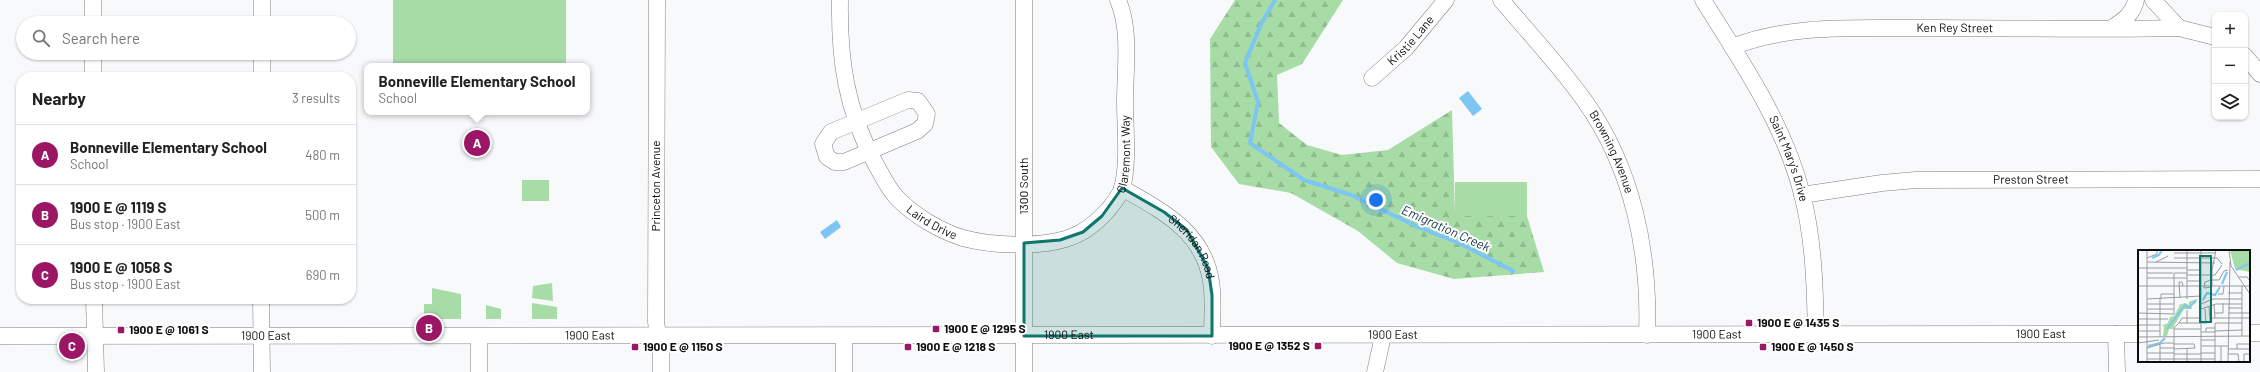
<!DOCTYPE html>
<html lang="en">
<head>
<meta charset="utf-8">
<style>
  body { margin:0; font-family:Barlow,sans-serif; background:#f6f6f6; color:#222 }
  .controls { position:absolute; right:12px; top:12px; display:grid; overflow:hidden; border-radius:8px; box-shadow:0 1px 3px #0004 }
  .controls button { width:36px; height:36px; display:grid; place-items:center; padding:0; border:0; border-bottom:1px solid #e0e0e0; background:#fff; color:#222; font:20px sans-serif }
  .you { position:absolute; left:1376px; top:200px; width:14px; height:14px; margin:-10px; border:3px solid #fff; border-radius:50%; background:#1a73e8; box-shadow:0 0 0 6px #1a73e833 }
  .badge { display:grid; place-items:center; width:26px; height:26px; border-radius:50%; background:#9c1666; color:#fff; font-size:13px; font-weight:700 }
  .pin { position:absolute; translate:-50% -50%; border:2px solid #fff; box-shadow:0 1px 4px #0006 }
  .popup { position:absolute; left:364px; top:63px; width:226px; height:52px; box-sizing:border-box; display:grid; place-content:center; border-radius:8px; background:#fff; filter:drop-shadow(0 1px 3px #0005); font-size:13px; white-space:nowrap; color:#767676 }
  .popup b { font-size:15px; color:#222 }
  .popup::after { content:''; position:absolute; left:50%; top:100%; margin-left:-8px; border:8px solid transparent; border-top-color:#fff }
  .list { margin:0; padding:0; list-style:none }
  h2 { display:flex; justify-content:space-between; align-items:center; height:52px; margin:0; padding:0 16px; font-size:17px }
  h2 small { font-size:13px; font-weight:400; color:#767676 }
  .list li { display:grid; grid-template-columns:26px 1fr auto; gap:12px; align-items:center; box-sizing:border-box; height:60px; padding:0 16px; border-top:1px solid #e0e0e0 }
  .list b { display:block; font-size:15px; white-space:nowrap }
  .list p { margin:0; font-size:13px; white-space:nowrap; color:#767676 }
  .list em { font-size:13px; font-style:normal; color:#767676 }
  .icon { flex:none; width:22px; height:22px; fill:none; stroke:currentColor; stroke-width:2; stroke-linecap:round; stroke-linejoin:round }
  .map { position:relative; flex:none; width:2260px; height:372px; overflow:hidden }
  .search { position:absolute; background:#fff; box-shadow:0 1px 3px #0004; left:16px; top:16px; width:340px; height:44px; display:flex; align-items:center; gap:10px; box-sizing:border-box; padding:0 14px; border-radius:22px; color:#767676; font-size:15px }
  .panel { position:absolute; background:#fff; box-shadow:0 1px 3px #0004; left:16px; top:72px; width:340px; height:232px; border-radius:16px }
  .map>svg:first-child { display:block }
</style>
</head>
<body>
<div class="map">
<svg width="2260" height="372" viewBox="0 0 2260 372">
  <defs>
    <pattern id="forest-firs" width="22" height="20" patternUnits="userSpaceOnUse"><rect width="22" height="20" fill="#a7dca7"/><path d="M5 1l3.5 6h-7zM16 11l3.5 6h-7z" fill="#8fbc8f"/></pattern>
  </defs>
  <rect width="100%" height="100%" fill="#f8f9fb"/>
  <g fill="#a7dca7">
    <rect x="393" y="0" width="173" height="66"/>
    <rect x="522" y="180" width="27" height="21"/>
    <rect x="1455" y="182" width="72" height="34"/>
    <polygon points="552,283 553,301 532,298 533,286"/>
    <polygon points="432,288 461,294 461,319 424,319 424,304 432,304"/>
    <polygon points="532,303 557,307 557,319 532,319"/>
    <polygon points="486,305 501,309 501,319 486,319"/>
  </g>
  <polygon fill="url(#forest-firs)" points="1235,0 1343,0 1302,64 1277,75 1279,123 1307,145 1342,155 1388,150 1452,110 1455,216 1527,216 1544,272 1454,279 1397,263 1358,231 1291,193 1239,184 1211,147 1210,39"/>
  <g fill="#7dc5f3">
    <polygon points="1468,91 1482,109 1473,116 1459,98"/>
    <polygon points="837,220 841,227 825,239 820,232"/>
  </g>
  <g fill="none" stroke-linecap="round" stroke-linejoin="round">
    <polyline stroke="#7dc5f3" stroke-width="4" points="1275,0 1261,24 1245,63 1258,102 1250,143 1304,180 1351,195 1418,227 1461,244 1513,271"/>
    <g stroke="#7f7f82" stroke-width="17">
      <g id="minor">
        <polyline points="657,0 656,322 661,352 661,372"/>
        <path id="s1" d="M840 0C839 60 846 109 875 163 882 175 888 189 898 199 915 216 940 231 963 238 992 246 1043 248 1071 237 1086 232 1098 221 1108 210 1113 204 1120 195 1122 188 1129 164 1125 127 1125 102 1125 70 1131 30 1118 0"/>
        <polyline points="1024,0 1024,372"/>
        <path id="s2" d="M1501 0C1529 33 1559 65 1584 100 1633 168 1650 253 1647 335"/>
        <path id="s3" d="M1703 0C1741 61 1784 123 1802 194 1814 240 1815 288 1816 335"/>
        <polyline points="2153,0 2179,28"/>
        <polyline points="93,23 93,0"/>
        <polyline points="262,23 262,0"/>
        <path d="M2112 28C2124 20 2133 14 2136 0"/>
        <path id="s4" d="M1732 47C1791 23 1862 29 1924 28 2009 28 2094 30 2179 28L2215 37"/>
        <polyline points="2245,56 2260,74"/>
        <polyline points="93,77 93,53"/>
        <polyline points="262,77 262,53"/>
        <path id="s5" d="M1372 78 1406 48 1446 0"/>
        <polygon points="908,100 918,101 927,114 925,124 917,131 844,162 835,162 827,157 823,144 831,132"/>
        <path id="s6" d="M1122 188C1162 211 1203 231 1211 281 1214 299 1212 318 1212 336"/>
        <path id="s7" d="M1802 195 1882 183 1916 180 2260 179"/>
        <polyline points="94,299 96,372"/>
        <polyline points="261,299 262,372"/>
        <polyline points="2249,333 2260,333"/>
        <polyline points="2116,334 2117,372"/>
        <path id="s8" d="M0 336 2139 334"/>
        <polyline points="479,337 479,372"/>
        <polyline points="844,372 844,336"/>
        <polyline points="1375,372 1383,336"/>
      </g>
    </g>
    <use href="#minor" stroke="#fff" stroke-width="16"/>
  </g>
  <path fill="#0f766e" fill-opacity="0.2" stroke="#0f766e" stroke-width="3" stroke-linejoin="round" d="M1122 188 1164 212 1187 230 1208 268 1212 295V336H1024V243L1060 240 1083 232 1102 216Z"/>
  <g fill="#9c1666" stroke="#fff" stroke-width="1.5">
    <rect x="1745" y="319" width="8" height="8" rx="2"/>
    <rect x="932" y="325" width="8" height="8" rx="2"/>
    <rect x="117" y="326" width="8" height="8" rx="2"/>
    <rect x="1314" y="342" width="8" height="8" rx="2"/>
    <rect x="631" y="343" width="8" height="8" rx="2"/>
    <rect x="904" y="343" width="8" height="8" rx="2"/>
    <rect x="1759" y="343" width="8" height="8" rx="2"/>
  </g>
  <g text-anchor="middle" stroke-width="4" stroke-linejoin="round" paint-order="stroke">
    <g font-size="12" fill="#0d0d0e" stroke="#fff">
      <text dy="4" stroke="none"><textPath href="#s4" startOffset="225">Ken Rey Street</textPath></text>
      <text dy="4" stroke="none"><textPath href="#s5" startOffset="54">Kristie Lane</textPath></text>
      <text dy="4" stroke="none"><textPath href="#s1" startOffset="504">Claremont Way</textPath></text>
      <text dy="4" stroke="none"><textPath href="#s2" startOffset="189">Browning Avenue</textPath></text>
      <text dy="4" stroke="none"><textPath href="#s3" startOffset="181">Saint Mary's Drive</textPath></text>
      <text dy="4" stroke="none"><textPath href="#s7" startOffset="230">Preston Street</textPath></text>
      <text transform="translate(656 186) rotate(-90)" y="4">Princeton Avenue</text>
      <text transform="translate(1024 186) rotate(-90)" y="4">1300 South</text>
      <text dy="4" stroke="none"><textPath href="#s1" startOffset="253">Laird Drive</textPath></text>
      <text dy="4" stroke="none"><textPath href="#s6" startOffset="94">Sheridan Road</textPath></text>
      <text dy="4" stroke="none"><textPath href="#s8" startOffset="1717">1900 East</textPath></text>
      <text dy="4" stroke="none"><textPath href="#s8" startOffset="2041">1900 East</textPath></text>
      <text dy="4" stroke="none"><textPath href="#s8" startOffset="266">1900 East</textPath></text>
      <text dy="4" stroke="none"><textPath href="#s8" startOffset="1069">1900 East</textPath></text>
      <text dy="4" stroke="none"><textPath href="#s8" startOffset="1393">1900 East</textPath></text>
      <text dy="4" stroke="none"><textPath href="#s8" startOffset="590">1900 East</textPath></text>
    </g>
    <g font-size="12" font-weight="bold" fill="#0d0d0e" stroke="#fff" text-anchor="start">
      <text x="1757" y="327">1900 E @ 1435 S</text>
      <text x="944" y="333">1900 E @ 1295 S</text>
      <text x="129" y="334">1900 E @ 1061 S</text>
      <text x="1310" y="350" text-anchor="end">1900 E @ 1352 S</text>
      <text x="643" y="351">1900 E @ 1150 S</text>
      <text x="916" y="351">1900 E @ 1218 S</text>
      <text x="1771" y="351">1900 E @ 1450 S</text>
    </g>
    <g font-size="13" font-style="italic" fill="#133447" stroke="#fff">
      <text transform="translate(1446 228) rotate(24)" y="5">Emigration Creek</text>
    </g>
  </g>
  <g transform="translate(2138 250)">
    <rect width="112" height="112" fill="#f8f9fb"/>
    <path d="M92 0H112V22L97 19ZM41 57H45L38 66 34 68 37 74 35 79H31L29 86H25L26 76H23L30 73 32 67 36 66Z" fill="#a7dca7"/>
    <path d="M58 49 60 50 53 54 54 59H46L37 74 30 73 32 68 38 66 42 60 41 55 47 53 51 55V52Z" fill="#a7dca7"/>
    <path fill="none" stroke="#7dc5f3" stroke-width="2" d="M14 8 21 5 24 0M98 20 112 13M84 34 89 22M65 50 69 43 77 45 82 37M29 79 47 55 50 58 58 51M10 96 22 93 27 88"/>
    <path fill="none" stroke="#9a9b9c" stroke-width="1" d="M49 0V49M63 0V112M78 0 74 20V37L66 38 67 32 70 31 72 30H81L86 21 90 20M91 0 93 16 112 44M36 3H77M9 8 19 4V0M36 8H79L84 14M9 12 77 13M18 12 30 6M0 18H49M49 20H63M9 23H35M36 23H49M49 25H77L84 15M101 27H109L112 31M9 28H49M49 31H63M0 36H112M104 36V86M90 43H104M80 44H85L86 36M42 48 41 32H44L45 36M9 49 63 46M23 49V44H36M9 54H36M63 54 75 49H104M76 54 77 68M71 57 72 70M90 58H104M9 59H36M63 59 78 54H104M67 59 68 73M0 63 36 64V23M77 63H85V53M90 63H112M0 69H30M41 73 44 68H63M49 73V60M0 75H22M36 79H63M0 81H22M77 81 104 80M63 82H77M68 82V78H77M0 87 112 86M22 87V49M63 90H77M0 93 21 90M63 96H90M9 98 26 93H36M22 98H36M36 99 57 98 56 94H36M90 99H112M99 99V94H112M9 103H36M63 103H77M36 104H63M90 104H100L101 112M9 109H77M9 112V0M22 112V95M36 112V78L41 73H69L75 68H112M49 112V99M77 112V73H104M83 112V96M90 112 92 12M106 112V104H112"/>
    <path fill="#0f766e" fill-opacity="0.15" stroke="#0f766e" stroke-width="2" d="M62 6H73V72H62Z"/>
    <rect width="112" height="112" fill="none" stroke="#0d0d0e" stroke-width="2"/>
  </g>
</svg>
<div class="controls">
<button>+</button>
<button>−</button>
<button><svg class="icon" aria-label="layers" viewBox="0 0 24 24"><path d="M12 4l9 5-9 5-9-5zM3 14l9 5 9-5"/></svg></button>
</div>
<div class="you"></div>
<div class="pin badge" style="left:477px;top:143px">A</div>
<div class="popup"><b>Bonneville Elementary School</b>School</div>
<div class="pin badge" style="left:429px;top:328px">B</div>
<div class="pin badge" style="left:72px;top:346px">C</div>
<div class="search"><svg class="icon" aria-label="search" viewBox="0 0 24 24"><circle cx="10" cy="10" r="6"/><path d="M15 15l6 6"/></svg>Search here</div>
<section class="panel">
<h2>Nearby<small>3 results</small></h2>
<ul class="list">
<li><span class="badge">A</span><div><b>Bonneville Elementary School</b><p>School</p></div><em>480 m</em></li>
<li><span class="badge">B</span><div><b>1900 E @ 1119 S</b><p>Bus stop · 1900 East</p></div><em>500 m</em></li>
<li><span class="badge">C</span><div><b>1900 E @ 1058 S</b><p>Bus stop · 1900 East</p></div><em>690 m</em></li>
</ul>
</section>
</div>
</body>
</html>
